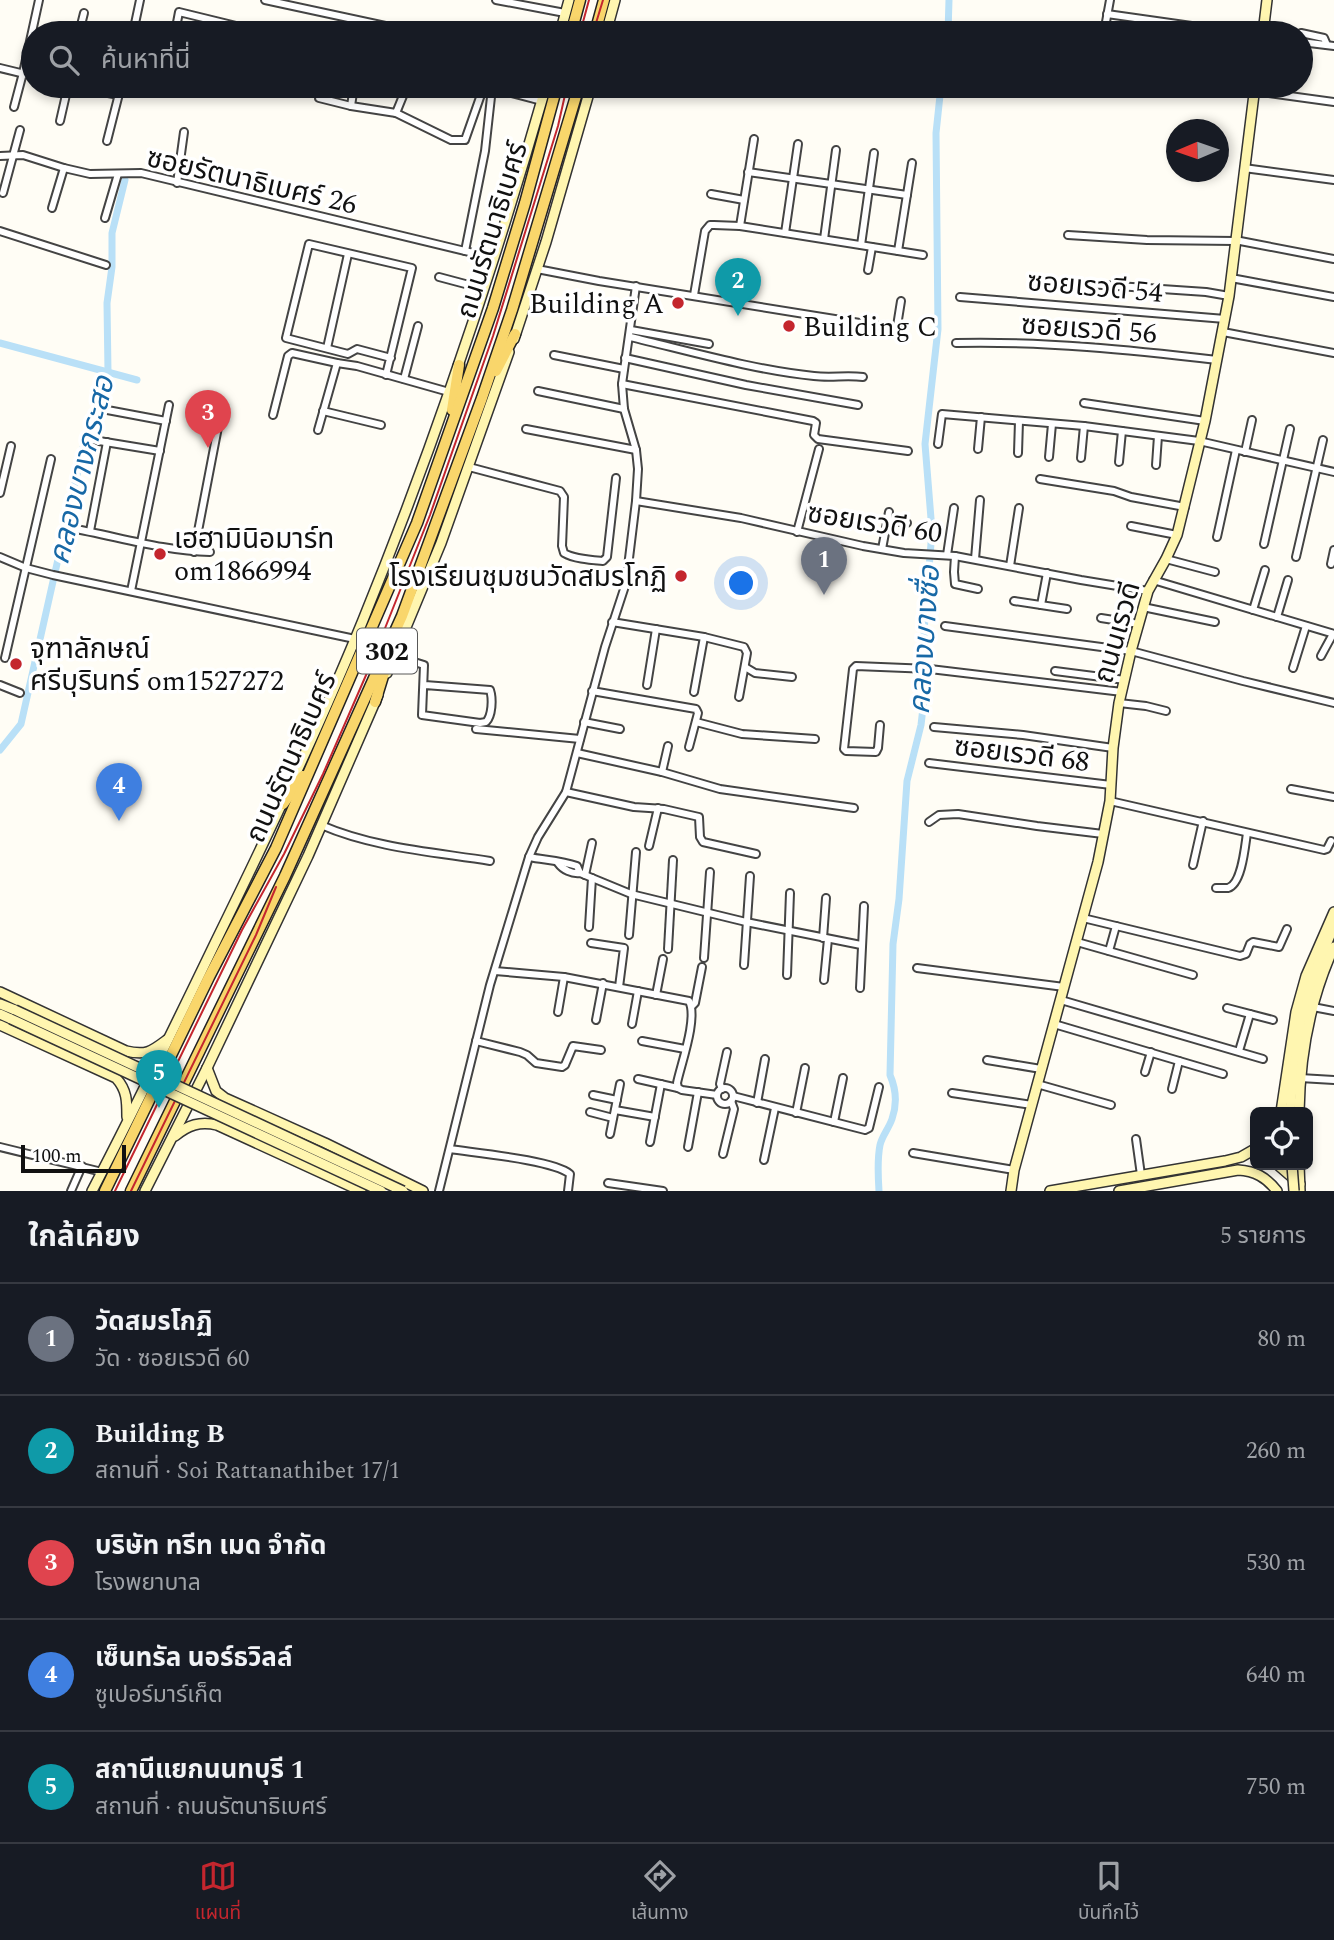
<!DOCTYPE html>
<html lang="th">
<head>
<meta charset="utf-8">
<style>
  body { margin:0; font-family:Spectral,"Noto Sans Thai",serif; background:#242831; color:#f1f3f6 }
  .controls { position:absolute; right:21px; bottom:21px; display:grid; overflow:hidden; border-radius:10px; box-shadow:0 4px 10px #0003 }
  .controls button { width:63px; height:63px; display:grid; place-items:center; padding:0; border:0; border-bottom:2px solid #363941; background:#171b24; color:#f1f3f6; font:35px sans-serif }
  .compass { position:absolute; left:1166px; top:119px; width:63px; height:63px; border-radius:50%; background:#171b24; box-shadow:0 4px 10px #0003; rotate:268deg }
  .scale { position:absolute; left:21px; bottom:18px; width:105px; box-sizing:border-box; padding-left:7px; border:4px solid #111; border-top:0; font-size:19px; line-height:24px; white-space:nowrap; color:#111; -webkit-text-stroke:5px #fff; paint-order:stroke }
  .you { position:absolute; left:742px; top:584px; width:24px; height:24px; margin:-18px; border:5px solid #fff; border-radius:50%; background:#1a73e8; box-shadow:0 0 0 10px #1a73e833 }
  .badge { display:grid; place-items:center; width:46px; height:46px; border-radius:50%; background:#c4262e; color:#fff; font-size:23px; font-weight:700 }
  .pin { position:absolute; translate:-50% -58px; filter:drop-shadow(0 2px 4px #0008) }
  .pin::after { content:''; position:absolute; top:37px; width:24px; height:21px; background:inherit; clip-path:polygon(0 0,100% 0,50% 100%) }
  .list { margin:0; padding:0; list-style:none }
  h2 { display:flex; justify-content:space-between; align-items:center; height:91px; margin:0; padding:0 28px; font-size:30px }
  h2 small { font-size:23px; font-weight:400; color:#9ea1a6 }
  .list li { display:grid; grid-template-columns:46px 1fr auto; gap:21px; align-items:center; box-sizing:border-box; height:112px; padding:0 28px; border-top:2px solid #363941 }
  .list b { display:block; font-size:26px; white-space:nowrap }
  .list p { margin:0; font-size:23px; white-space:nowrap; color:#9ea1a6 }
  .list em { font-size:23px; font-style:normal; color:#9ea1a6 }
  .icon { flex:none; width:38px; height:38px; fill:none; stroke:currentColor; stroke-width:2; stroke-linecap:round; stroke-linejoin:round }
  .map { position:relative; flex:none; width:1334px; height:1191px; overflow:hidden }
  .search { position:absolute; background:#171b24; box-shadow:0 4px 10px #0003; left:21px; right:21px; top:21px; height:77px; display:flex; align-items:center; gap:18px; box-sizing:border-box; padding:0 24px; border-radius:38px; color:#9ea1a6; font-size:26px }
  .sheet { height:651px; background:#171b24 }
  nav { display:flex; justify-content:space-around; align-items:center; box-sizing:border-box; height:98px; border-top:2px solid #363941; background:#171b24; font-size:19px; color:#9ea1a6 }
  nav a { display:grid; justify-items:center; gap:4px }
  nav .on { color:#c4262e }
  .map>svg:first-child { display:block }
</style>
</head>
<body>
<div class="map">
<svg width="1334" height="1191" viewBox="0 0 1334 1191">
  <rect width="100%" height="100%" fill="#fffdf5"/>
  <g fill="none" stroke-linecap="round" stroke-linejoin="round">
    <g stroke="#b9e0f7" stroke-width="7">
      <polyline points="948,33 949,0"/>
      <polyline points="0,343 137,380"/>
      <polyline points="0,750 21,724 85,439 108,372 107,303 112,267 112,233 125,180"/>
      <path d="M879 1191C878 1176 877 1160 880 1145 882 1136 889 1128 892 1119 897 1105 896 1089 890 1075L893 944 899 899 907 781 921 725 925 691 924 631 932 531 925 444 938 329 936 133 941 86"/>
    </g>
    <g stroke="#444" stroke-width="10">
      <g id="street">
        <polyline points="265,0 418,33"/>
        <polyline points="496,0 565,13"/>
        <polyline points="1107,14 1241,33"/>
        <polyline points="981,32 987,33"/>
        <polyline points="79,33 84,13"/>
        <polyline points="133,33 140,0"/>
        <polyline points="175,33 179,12 265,33"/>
        <polyline points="1104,33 1110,0"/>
        <polyline points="1301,33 1324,38 1327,45"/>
        <polyline points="1301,42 1334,46"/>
        <polyline points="0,68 33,76"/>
        <polyline points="70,86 119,95"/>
        <polyline points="320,86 319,98 351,106 396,113 451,140 465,140 484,86"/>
        <polyline points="489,87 542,101"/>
        <polyline points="1254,91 1334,102"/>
        <polyline points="351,106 354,86"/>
        <polyline points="14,107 23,73 39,0"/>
        <polyline points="396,113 407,86"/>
        <polyline points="60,121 68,86"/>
        <polyline points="107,141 121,86"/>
        <polyline points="0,156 23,155 64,168 90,174 141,173 494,258"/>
        <polyline points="1244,168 1334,180"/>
        <polyline points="748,172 907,195"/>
        <polyline points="177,183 184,132"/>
        <polyline points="3,193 20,130"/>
        <polyline points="711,194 744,200"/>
        <polyline points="52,208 64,168"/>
        <polyline points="105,218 118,174"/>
        <polyline points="740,226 754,139"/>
        <polyline points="0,231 106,265"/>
        <polyline points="785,233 798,144"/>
        <polyline points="1068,235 1147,240 1235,241"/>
        <polyline points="824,239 836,150"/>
        <polyline points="1235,240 1334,259"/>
        <polyline points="861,245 874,153"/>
        <polyline points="465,251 485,151 492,88"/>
        <polyline points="898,251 912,163"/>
        <polyline points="537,269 599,281 891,328 897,326 901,301"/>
        <polyline points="868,270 872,247"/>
        <polyline points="439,277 484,289"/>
        <polyline points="1231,278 1334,297"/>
        <polyline points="1073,283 1206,292 1229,296"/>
        <polyline points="694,295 705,231 710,225 714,225 740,226 923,255"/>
        <polyline points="960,297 1225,319"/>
        <polyline points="631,330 709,344"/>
        <polyline points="1223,332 1334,353"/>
        <path d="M630 337C689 351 754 370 814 376 831 378 846 375 863 377"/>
        <path d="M956 343C1044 341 1131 350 1217 360"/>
        <polyline points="327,348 348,254"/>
        <polyline points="554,355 624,369"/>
        <polyline points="625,358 746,385 858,405"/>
        <polyline points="386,375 412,268 309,244 286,338 348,354 357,349 391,358"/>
        <polyline points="404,379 418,326"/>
        <polyline points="622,384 813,421 816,423 814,435 818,439 908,451"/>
        <polyline points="538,391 624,409"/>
        <polyline points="1084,403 1205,421"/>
        <polyline points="102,409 166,421"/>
        <polyline points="323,411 381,425"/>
        <polyline points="273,415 288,356 292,353 337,363 357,366 449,392"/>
        <polyline points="526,429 636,450"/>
        <polyline points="318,430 337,363"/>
        <polyline points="93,440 160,451"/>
        <polyline points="938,444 942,414 1084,426 1199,441 1334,472"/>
        <polyline points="978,449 981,417"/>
        <polyline points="1245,452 1252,420"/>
        <polyline points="1018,453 1019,421"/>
        <polyline points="1049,457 1052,424"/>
        <polyline points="1081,458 1084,426"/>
        <polyline points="1119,462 1122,431"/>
        <polyline points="1156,465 1158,436"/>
        <path d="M469 467 560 491 564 497 562 546 564 553C574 559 591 560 603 561L607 557 616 478"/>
        <polyline points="1040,479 1114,491 1131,497 1185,507"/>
        <polyline points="0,493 11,446"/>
        <polyline points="636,501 741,518 863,546 904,553 955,556 1081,580 1148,591"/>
        <polyline points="888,520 907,523"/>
        <polyline points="1131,526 1177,535"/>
        <path d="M70 528C116 536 163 551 210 552"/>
        <polyline points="90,531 107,442"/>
        <polyline points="797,532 819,449"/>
        <polyline points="1217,537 1236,450"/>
        <polyline points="1264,544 1290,429"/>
        <polyline points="882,549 889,512"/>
        <polyline points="194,552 219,422"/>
        <polyline points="947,555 954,508"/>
        <polyline points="955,556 954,572 955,584 978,589"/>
        <polyline points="0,557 26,568 53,575 355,639"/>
        <polyline points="1296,557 1323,440"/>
        <polyline points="975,559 980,500"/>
        <polyline points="1166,559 1215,572"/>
        <polyline points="1331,564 1334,550"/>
        <polyline points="1010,566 1019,508"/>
        <polyline points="1153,580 1334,634"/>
        <polyline points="131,591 169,405"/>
        <polyline points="1014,601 1067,609"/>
        <polyline points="1041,605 1047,573"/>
        <polyline points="1143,607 1215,622"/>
        <polyline points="1253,610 1265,570"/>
        <polyline points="1277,617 1288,580"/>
        <polyline points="1101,618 1139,624"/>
        <polyline points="612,622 704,637 744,647 747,653 739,697"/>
        <polyline points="945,626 1131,651 1243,681 1334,703"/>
        <path d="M395 656 424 665 422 715 480 723 486 722C492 716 493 699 490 690L425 685"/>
        <polyline points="1321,656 1333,634"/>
        <polyline points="5,658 51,459"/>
        <polyline points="745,667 755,673 792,677"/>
        <polyline points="1293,668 1306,626"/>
        <polyline points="1055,671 1125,680"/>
        <polyline points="0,685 20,693"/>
        <polyline points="647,685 656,629"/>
        <polyline points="592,691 696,709 698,713 689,747"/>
        <polyline points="694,692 704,637"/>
        <polyline points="1119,703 1146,706 1166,711"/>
        <polyline points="584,722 620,729"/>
        <polyline points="696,722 742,734 815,739"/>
        <polyline points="880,725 878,748 876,752 846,751 844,749 853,669 856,666 930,669 1122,692"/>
        <polyline points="934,727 1023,735 1113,748"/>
        <polyline points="476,729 580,739"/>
        <polyline points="577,753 662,772 720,789 854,808"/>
        <polyline points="929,763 1111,785"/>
        <polyline points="662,772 668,746"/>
        <polyline points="1291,789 1334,797"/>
        <polyline points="566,792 634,807 664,809 699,817 700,837 703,842 756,854"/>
        <polyline points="1110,801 1324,850 1327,849 1331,841"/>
        <polyline points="929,822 939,815 958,814 1037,826 1103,834"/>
        <path d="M321 825C374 848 434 852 490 861"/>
        <polyline points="649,846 658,808"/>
        <path d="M529 857C545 860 562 861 577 866L580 873"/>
        <path d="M558 863C563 870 572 874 580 873L631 894 746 922 861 945"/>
        <polyline points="1193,865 1203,821"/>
        <polyline points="585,875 592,843"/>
        <path d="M1216 888C1217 888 1227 888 1228 888 1242 884 1245 846 1247 833"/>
        <polyline points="1083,918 1240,956 1246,954 1250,944 1253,942 1279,947 1287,929"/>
        <polyline points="589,927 592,878"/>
        <polyline points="629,935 636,852"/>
        <polyline points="823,938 826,898"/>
        <polyline points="1077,942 1193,975"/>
        <polyline points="591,943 624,948 619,987"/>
        <polyline points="668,949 673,860"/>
        <polyline points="1109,951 1116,926"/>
        <polyline points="704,958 710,872"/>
        <polyline points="744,965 750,876"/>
        <polyline points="917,968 1064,987"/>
        <path d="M495 971 564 977 689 1001C698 1018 681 1064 677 1083L678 1088 682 1090 717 1095"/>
        <polyline points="787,975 790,893"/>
        <polyline points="824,980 828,939"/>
        <polyline points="860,988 864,906"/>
        <polyline points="656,995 663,959"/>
        <polyline points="1061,1000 1263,1059"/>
        <polyline points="692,1006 695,1003 702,967"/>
        <polyline points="1313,1007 1334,1011"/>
        <polyline points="1227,1008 1273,1020"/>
        <polyline points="558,1012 564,977"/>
        <polyline points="596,1020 603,983"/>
        <polyline points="632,1024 638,991"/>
        <polyline points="1054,1024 1223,1074"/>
        <polyline points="476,1041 520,1052 527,1055 536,1063 562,1067 565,1065 573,1046 601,1050"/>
        <polyline points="642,1041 685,1049"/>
        <polyline points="1239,1051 1250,1014"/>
        <polyline points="987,1060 1041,1069"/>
        <polyline points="1145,1072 1151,1052"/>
        <polyline points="1300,1078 1334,1080"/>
        <polyline points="638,1079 678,1088"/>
        <polyline points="1037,1084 1111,1105"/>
        <circle cx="725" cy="1096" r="8"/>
        <polyline points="722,1089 720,1084 727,1052"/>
        <polyline points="1172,1089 1179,1061"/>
        <polyline points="952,1093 1032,1105"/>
        <polyline points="593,1095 617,1100"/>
        <polyline points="733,1096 865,1130 869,1128 879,1087"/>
        <polyline points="757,1103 765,1059"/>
        <polyline points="615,1110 655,1117"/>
        <polyline points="590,1112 613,1118"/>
        <polyline points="796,1113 805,1068"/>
        <polyline points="834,1122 843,1078"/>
        <polyline points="610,1134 620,1084"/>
        <polyline points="1136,1139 1141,1175"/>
        <polyline points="650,1142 661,1084"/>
        <polyline points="0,1147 102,1172"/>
        <polyline points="688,1147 698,1092"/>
        <path d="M450 1149C476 1153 553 1160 570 1174L568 1191"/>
        <polyline points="913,1153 1014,1170"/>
        <polyline points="723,1154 734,1109 731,1101"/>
        <polyline points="764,1160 775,1108"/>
        <polyline points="608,1183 663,1191"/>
        <polyline points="71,1191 82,1166"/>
        <polyline points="439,1191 490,985 529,857 538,837 566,792 605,647 626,583 636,501 638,469 636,450 624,409 622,384 636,286"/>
      </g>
    </g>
    <g stroke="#333" stroke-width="12">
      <g id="secondary">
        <polyline points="560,33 569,0"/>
        <polyline points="606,33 615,0"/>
        <polyline points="1263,33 1267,0"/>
        <polyline points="514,339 546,242 591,86"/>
        <polyline points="387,673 441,543 509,352"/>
        <path d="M0 992 126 1051C147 1056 152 1051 168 1039"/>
        <polyline points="0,1004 15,1010"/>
        <polyline points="0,1014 11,1019"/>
        <path d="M0 1025 116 1078C127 1090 127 1101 127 1117"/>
        <polyline points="207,1068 216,1091 225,1098 325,1143 423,1191"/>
        <polyline points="1281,1112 1296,1012 1306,976 1334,912"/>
        <path d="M1290 1112C1294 1049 1306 984 1334 927"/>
        <path d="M1299 1112C1300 1055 1310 999 1334 947"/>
        <path d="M175 1136C188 1125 200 1121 217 1125L361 1191"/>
        <polyline points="1278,1165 1300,1184"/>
        <polyline points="1299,1165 1300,1191"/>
        <path d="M92 1191C135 1109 175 1026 215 943 267 837 318 730 363 620 434 446 494 267 546 86"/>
        <polyline points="145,1191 207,1068 308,856 378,695"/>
        <polyline points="1011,1191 1014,1170 1098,862 1110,801 1113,748 1119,703 1131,651 1148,591 1166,559 1177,535 1205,421 1229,296 1255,86"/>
        <polyline points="1050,1191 1225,1161 1241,1157 1255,1149"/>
        <path d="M1119 1191 1238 1170C1255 1171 1266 1177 1277 1191"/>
      </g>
    </g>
    <g stroke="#222" stroke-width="13">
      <g id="primary">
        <polyline points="571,33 580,0"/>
        <polyline points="595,33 604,0"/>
        <polyline points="496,371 515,334"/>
        <polyline points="452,410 459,365"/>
        <polyline points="375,702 387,663"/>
        <polyline points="283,804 303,776"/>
        <polyline points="105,1191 209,977 276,848 417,523 493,308 525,203 557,86"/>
        <polyline points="131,1191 285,876 402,616 482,398 512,310 579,86"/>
      </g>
    </g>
    <use href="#street" stroke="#fff" stroke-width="6"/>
    <use href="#secondary" stroke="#fff6b0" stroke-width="9"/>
    <use href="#primary" stroke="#f9d66b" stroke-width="10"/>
    <g stroke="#c4262e" stroke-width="2">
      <polyline points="580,33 589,0"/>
      <polyline points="593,33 603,0"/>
      <polyline points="115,1191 242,930 284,854 323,774 370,666 430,515 493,336 558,126 567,86"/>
      <polyline points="131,1191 256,935 276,887"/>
    </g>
    <g stroke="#333" stroke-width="12" stroke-linecap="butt">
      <g id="secondary-bridge">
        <polyline points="15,1010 403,1191"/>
        <polyline points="11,1019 381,1191"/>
        <polyline points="1292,1165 1294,1191"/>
      </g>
    </g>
    <use href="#secondary-bridge" stroke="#fff6b0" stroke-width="9"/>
  </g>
  <g fill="#c4262e" stroke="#fff" stroke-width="2.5">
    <circle cx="678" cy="303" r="7"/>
    <circle cx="789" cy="326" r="7"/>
    <circle cx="160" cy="554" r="7"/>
    <circle cx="681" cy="576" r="7"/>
    <circle cx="16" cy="664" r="7"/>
  </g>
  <g text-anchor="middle" stroke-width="7" stroke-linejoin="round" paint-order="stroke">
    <rect fill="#fff" stroke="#585858" stroke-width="2" x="357" y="628.5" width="60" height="45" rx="5"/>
    <g font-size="26" font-weight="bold" fill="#111">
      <text x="387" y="660">302</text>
    </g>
    <g font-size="28" fill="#111" stroke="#fff">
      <text transform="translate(252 180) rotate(13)" y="10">ซอยรัตนาธิเบศร์ 26</text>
      <text transform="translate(491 230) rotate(-73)" y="10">ถนนรัตนาธิเบศร์</text>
      <text transform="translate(1095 286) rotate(5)" y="10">ซอยเรวดี 54</text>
      <text transform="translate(1089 328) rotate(4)" y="10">ซอยเรวดี 56</text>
      <text transform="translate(875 522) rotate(9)" y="10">ซอยเรวดี 60</text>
      <text transform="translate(1116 632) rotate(-74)" y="10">ถนนเรวดี</text>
      <text transform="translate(1022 753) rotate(7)" y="10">ซอยเรวดี 68</text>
      <text transform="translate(290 757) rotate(-66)" y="10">ถนนรัตนาธิเบศร์</text>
    </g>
    <g font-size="28" fill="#111" stroke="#fff" text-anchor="start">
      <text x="664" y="313" text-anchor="end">Building A</text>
      <text x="803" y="336">Building C</text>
      <text x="174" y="548">เฮฮามินิอมาร์ท<tspan x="174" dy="32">om1866994</tspan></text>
      <text x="667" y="586" text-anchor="end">โรงเรียนชุมชนวัดสมรโกฏิ</text>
      <text x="30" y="658">จุฑาลักษณ์<tspan x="30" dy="32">ศรีบุรินทร์ om1527272</tspan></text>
    </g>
    <g font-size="30" font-style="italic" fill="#1768a6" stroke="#fff">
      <text transform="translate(81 470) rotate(-76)" y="10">คลองบางกระสอ</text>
      <text transform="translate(924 640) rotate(-86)" y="10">คลองบางซื่อ</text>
    </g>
  </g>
</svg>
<div class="controls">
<button><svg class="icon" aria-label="locate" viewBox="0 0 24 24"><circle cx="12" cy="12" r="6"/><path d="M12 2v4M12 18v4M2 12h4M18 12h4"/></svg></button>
</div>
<svg class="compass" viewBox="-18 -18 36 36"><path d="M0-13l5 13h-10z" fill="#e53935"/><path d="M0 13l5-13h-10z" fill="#9ea1a6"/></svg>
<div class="scale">100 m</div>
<div class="you"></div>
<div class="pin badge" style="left:824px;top:595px;background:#6b7280">1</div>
<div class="pin badge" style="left:738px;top:316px;background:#0f9aa8">2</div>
<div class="pin badge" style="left:208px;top:448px;background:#e0444e">3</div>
<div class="pin badge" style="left:119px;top:821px;background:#3f7fe0">4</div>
<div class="pin badge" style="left:159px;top:1108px;background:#0f9aa8">5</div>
<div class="search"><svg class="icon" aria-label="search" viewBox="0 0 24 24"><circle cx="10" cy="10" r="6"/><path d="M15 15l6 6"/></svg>ค้นหาที่นี่</div>
</div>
<section class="sheet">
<h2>ใกล้เคียง<small>5 รายการ</small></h2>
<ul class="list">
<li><span class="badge" style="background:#6b7280">1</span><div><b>วัดสมรโกฏิ</b><p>วัด · ซอยเรวดี 60</p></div><em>80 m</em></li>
<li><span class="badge" style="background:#0f9aa8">2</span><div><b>Building B</b><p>สถานที่ · Soi Rattanathibet 17/1</p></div><em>260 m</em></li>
<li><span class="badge" style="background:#e0444e">3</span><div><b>บริษัท ทรีท เมด จำกัด</b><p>โรงพยาบาล</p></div><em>530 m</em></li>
<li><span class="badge" style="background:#3f7fe0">4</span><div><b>เซ็นทรัล นอร์ธวิลล์</b><p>ซูเปอร์มาร์เก็ต</p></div><em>640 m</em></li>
<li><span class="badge" style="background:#0f9aa8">5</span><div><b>สถานีแยกนนทบุรี 1</b><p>สถานที่ · ถนนรัตนาธิเบศร์</p></div><em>750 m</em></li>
</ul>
</section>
<nav>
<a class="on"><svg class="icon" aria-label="map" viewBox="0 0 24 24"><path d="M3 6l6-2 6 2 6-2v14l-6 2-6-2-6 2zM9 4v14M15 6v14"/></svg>แผนที่</a>
<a><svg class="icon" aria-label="directions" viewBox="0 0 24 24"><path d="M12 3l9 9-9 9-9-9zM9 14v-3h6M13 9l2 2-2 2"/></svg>เส้นทาง</a>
<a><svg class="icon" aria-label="saved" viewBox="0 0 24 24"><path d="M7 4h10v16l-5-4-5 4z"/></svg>บันทึกไว้</a>
</nav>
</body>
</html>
